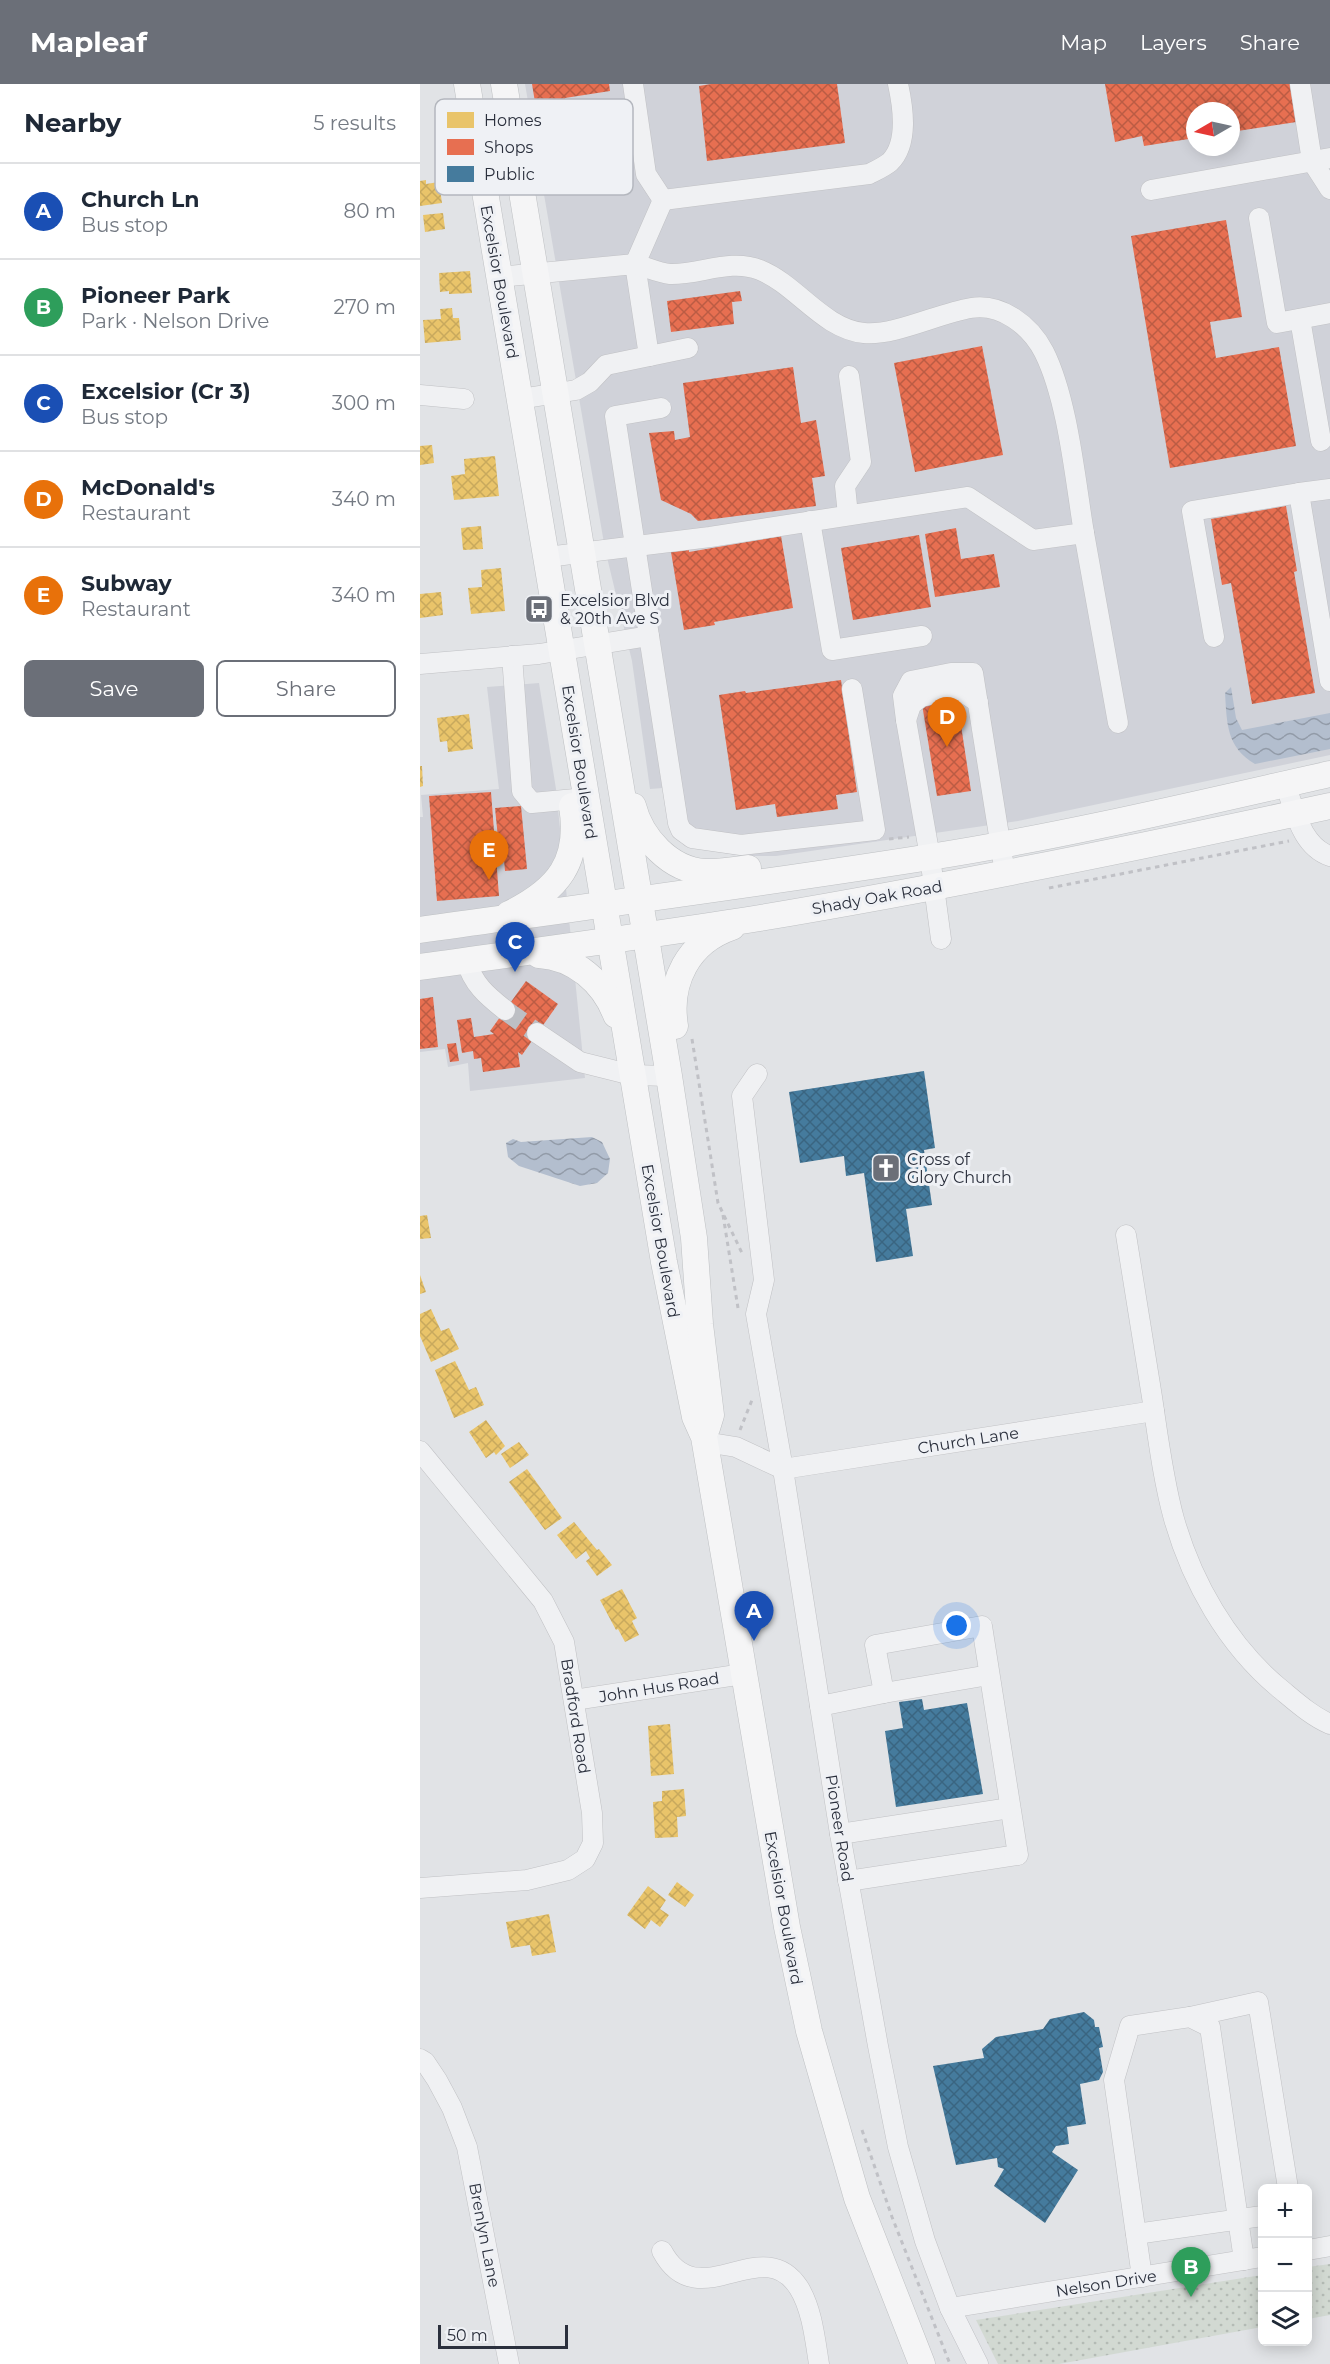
<!DOCTYPE html>
<html lang="en">
<head>
<meta charset="utf-8">
<style>
  body { margin:0; font-family:Montserrat,sans-serif; background:#f6f6f7; color:#1f2937 }
  .controls { position:absolute; right:18px; bottom:18px; display:grid; overflow:hidden; border-radius:9px; box-shadow:0 3px 15px #0003 }
  .controls button { width:54px; height:54px; display:grid; place-items:center; padding:0; border:0; border-bottom:2px solid #e0e1e3; background:#fff; color:#1f2937; font:30px sans-serif }
  .compass { position:absolute; left:766px; top:18px; width:54px; height:54px; border-radius:50%; background:#fff; box-shadow:0 3px 15px #0003; rotate:261deg }
  .scale { position:absolute; left:18px; bottom:15px; width:130px; box-sizing:border-box; padding-left:6px; border:3px solid #2b303d; border-top:0; font-size:16px; line-height:21px; white-space:nowrap; color:#2b303d; -webkit-text-stroke:4px #eff1f5; paint-order:stroke }
  .you { position:absolute; left:537px; top:1542px; width:21px; height:21px; margin:-15px; border:4px solid #fff; border-radius:50%; background:#1a73e8; box-shadow:0 0 0 9px #1a73e833 }
  .badge { display:grid; place-items:center; width:39px; height:39px; border-radius:50%; background:#6b6f78; color:#fff; font-size:20px; font-weight:700 }
  .pin { position:absolute; translate:-50% -50px; filter:drop-shadow(0 2px 3px #0008) }
  .pin::after { content:''; position:absolute; top:32px; width:21px; height:18px; background:inherit; clip-path:polygon(0 0,100% 0,50% 100%) }
  .list { margin:0; padding:0; list-style:none }
  h2 { display:flex; justify-content:space-between; align-items:center; height:78px; margin:0; padding:0 24px; font-size:26px }
  h2 small { font-size:20px; font-weight:400; color:#747a83 }
  .list li { display:grid; grid-template-columns:39px 1fr auto; gap:18px; align-items:center; box-sizing:border-box; height:96px; padding:0 24px; border-top:2px solid #e0e1e3 }
  .list b { display:block; font-size:22px; white-space:nowrap }
  .list p { margin:0; font-size:20px; white-space:nowrap; color:#747a83 }
  .list em { font-size:20px; font-style:normal; color:#747a83 }
  .actions { display:flex; gap:12px; padding:18px 24px }
  .actions a { flex:1; padding:14px 0; border:2px solid #6b6f78; border-radius:9px; text-align:center; font-size:21px; color:#6b6f78 }
  .actions .main { background:#6b6f78; color:#fff }
  .icon { flex:none; width:33px; height:33px; fill:none; stroke:currentColor; stroke-width:2; stroke-linecap:round; stroke-linejoin:round }
  .map { position:relative; flex:none; width:910px; height:2280px; overflow:hidden }
  header { display:flex; align-items:center; gap:36px; box-sizing:border-box; height:84px; padding:0 30px; background:#6b6f78; color:#fff }
  header strong { font-size:28px }
  nav { display:flex; gap:33px; margin-inline-start:auto; font-size:21px }
  main { display:flex }
  aside { flex:1; background:#fff }
  .map>svg:first-child { display:block }
</style>
</head>
<body>
<header>
<strong>Mapleaf</strong>
<nav><a>Map</a><a>Layers</a><a>Share</a></nav>
</header>
<main>
<aside>
<h2>Nearby<small>5 results</small></h2>
<ul class="list">
<li><span class="badge" style="background:#1a4fb4">A</span><div><b>Church Ln</b><p>Bus stop</p></div><em>80 m</em></li>
<li><span class="badge" style="background:#2e9e5b">B</span><div><b>Pioneer Park</b><p>Park · Nelson Drive</p></div><em>270 m</em></li>
<li><span class="badge" style="background:#1a4fb4">C</span><div><b>Excelsior (Cr 3)</b><p>Bus stop</p></div><em>300 m</em></li>
<li><span class="badge" style="background:#e8710a">D</span><div><b>McDonald's</b><p>Restaurant</p></div><em>340 m</em></li>
<li><span class="badge" style="background:#e8710a">E</span><div><b>Subway</b><p>Restaurant</p></div><em>340 m</em></li>
</ul>
<div class="actions"><a class="main">Save</a><a>Share</a></div>
</aside>
<div class="map">
<svg width="910" height="2280" viewBox="0 0 910 2280">
  <defs>
    <pattern id="grass-dots" width="8" height="8" patternUnits="userSpaceOnUse" patternTransform="scale(1.5)"><rect width="8" height="8" fill="#d2d9d2"/><path d="M2 2h.1M6 6h.1" fill="none" stroke="#b4bbb5" stroke-width="1.8" stroke-linecap="round"/></pattern>
    <pattern id="water-waves" width="16" height="10" patternUnits="userSpaceOnUse" patternTransform="scale(1.5)"><rect width="16" height="10" fill="#b3bece"/><path d="M0 5q4-4 8 0t8 0" fill="none" stroke="#929ba8"/></pattern>
    <pattern id="homes-cross-hatch" width="8" height="8" patternUnits="userSpaceOnUse" patternTransform="scale(1.5)"><rect width="8" height="8" fill="#e9c46a"/><path d="M0 0l8 8M0 8l8-8" fill="none" stroke="#c8a95d"/></pattern>
    <pattern id="shops-cross-hatch" width="8" height="8" patternUnits="userSpaceOnUse" patternTransform="scale(1.5)"><rect width="8" height="8" fill="#e76f51"/><path d="M0 0l8 8M0 8l8-8" fill="none" stroke="#bb5c44"/></pattern>
    <pattern id="public-cross-hatch" width="8" height="8" patternUnits="userSpaceOnUse" patternTransform="scale(1.5)"><rect width="8" height="8" fill="#457b9d"/><path d="M0 0l8 8M0 8l8-8" fill="none" stroke="#3a6581"/></pattern>
  </defs>
  <rect width="100%" height="100%" fill="#e1e3e6"/>
  <g fill="#d0d2d9" fill-rule="evenodd">
    <path d="M105 0H910V671L598 737 356 772H322L265 762 252 748 243 704 230 705 212 577 185 465ZM775 27H811V63H775Z"/>
    <polygon points="119,599 136,705 165,994 50,1007 48,979 28,983 25,965 0,968 0,733 3,733 1,711 79,705 67,603"/>
  </g>
  <g fill="url(#grass-dots)">
    <polygon points="910,2180 910,2231 888,2235 888,2183"/>
    <polygon points="842,2191 842,2243 639,2280 578,2280 556,2236"/>
  </g>
  <g fill="url(#water-waves)">
    <path d="M811 603 816 634 822 646 910 629V665L835 680C806 663 807 639 805 609Z"/>
    <polygon points="172,1053 182,1058 190,1075 188,1089 177,1099 160,1102 99,1082 88,1073 86,1059 93,1055 101,1058"/>
  </g>
  <g fill="url(#homes-cross-hatch)">
    <polygon points="6,96 6,100 19,98 22,119 0,122 0,97"/>
    <polygon points="23,129 25,145 5,148 3,131"/>
    <polygon points="50,187 52,209 29,210 29,207 20,208 19,189"/>
    <polygon points="32,224 33,234 39,234 41,256 5,259 3,236 21,235 20,225"/>
    <polygon points="12,361 14,379 0,381 0,362"/>
    <polygon points="75,372 79,412 34,416 31,392 45,390 44,375"/>
    <polygon points="61,442 63,465 43,466 41,444"/>
    <polygon points="81,484 85,527 51,530 48,504 62,503 61,486"/>
    <polygon points="21,508 23,531 0,534 0,510"/>
    <polygon points="49,630 53,665 28,668 27,657 20,658 17,634"/>
    <polygon points="0,682 2,682 3,702 0,703"/>
    <polygon points="7,1131 11,1154 0,1155 0,1132"/>
    <polygon points="0,1191 6,1208 0,1210"/>
    <polygon points="11,1225 21,1247 29,1244 39,1265 11,1278 0,1252 0,1230"/>
    <polygon points="35,1277 49,1306 56,1303 64,1321 34,1334 15,1286"/>
    <polygon points="66,1336 85,1362 76,1371 74,1368 66,1374 49,1348"/>
    <polygon points="99,1358 109,1371 90,1384 81,1370"/>
    <polygon points="107,1385 142,1434 125,1446 89,1398"/>
    <polygon points="154,1438 177,1466 179,1465 192,1481 177,1492 166,1477 170,1474 166,1467 156,1475 137,1451"/>
    <polygon points="202,1505 217,1534 212,1537 219,1551 205,1558 198,1545 196,1546 180,1516"/>
    <polygon points="250,1640 254,1690 231,1692 228,1642"/>
    <polygon points="264,1705 266,1732 257,1733 258,1753 235,1754 233,1718 242,1717 242,1707"/>
    <polygon points="257,1798 274,1811 265,1823 248,1811"/>
    <polygon points="228,1802 246,1816 240,1825 249,1831 240,1843 231,1836 225,1845 207,1831"/>
    <polygon points="129,1830 136,1868 112,1872 110,1861 91,1864 86,1838"/>
  </g>
  <g fill="url(#shops-cross-hatch)">
    <polygon points="112,0 189,0 190,7 145,14 153,62 123,67"/>
    <polygon points="291,0 417,0 425,59 287,77 279,2"/>
    <polygon points="685,0 876,0 883,37 811,48 811,27 775,27 775,54 724,62 722,52 695,58"/>
    <polygon points="806,136 822,233 790,238 796,274 859,263 876,362 750,384 711,152"/>
    <polygon points="320,207 322,217 312,218 314,240 251,248 247,217"/>
    <polygon points="562,262 583,371 495,388 474,279"/>
    <polygon points="373,283 381,339 396,336 405,392 392,394 396,422 278,437 271,430 241,416 229,349 254,347 255,356 270,353 263,299"/>
    <polygon points="866,422 877,487 874,488 895,609 832,620 811,499 802,501 791,435"/>
    <polygon points="536,444 541,475 574,470 580,503 515,513 505,450"/>
    <polygon points="499,451 511,523 433,536 421,464"/>
    <polygon points="361,452 373,524 294,538 295,541 264,546 251,468 269,465 269,468"/>
    <polygon points="421,596 437,708 416,711 418,725 357,733 355,720 316,726 299,611 325,607 326,609"/>
    <polygon points="537,615 551,707 517,712 502,620"/>
    <polygon points="71,708 79,812 17,817 9,712"/>
    <polygon points="101,722 107,785 85,787 82,754 78,754 75,724"/>
    <polygon points="106,897 138,920 102,971 98,968 100,983 63,988 61,974 54,975 53,967 42,969 37,936 51,934 54,953 74,950 70,947"/>
    <polygon points="13,913 18,963 0,965 0,915"/>
    <polygon points="36,959 39,977 30,978 27,960"/>
  </g>
  <g fill="url(#public-cross-hatch)">
    <polygon points="504,987 515,1064 504,1066 512,1121 486,1125 493,1172 456,1178 444,1089 426,1092 424,1072 380,1079 369,1008"/>
    <polygon points="502,1615 504,1626 547,1619 563,1710 476,1723 465,1647 483,1644 479,1618"/>
    <polygon points="664,1928 674,1936 675,1943 679,1943 683,1963 679,1964 683,1988 679,1996 660,2000 666,2040 647,2043 649,2060 636,2062 632,2068 658,2086 625,2139 574,2102 584,2085 578,2083 577,2074 536,2081 513,1982 564,1974 562,1965 576,1953 623,1945 630,1935"/>
  </g>
  <g fill="none" stroke-linecap="round" stroke-linejoin="round">
    <polyline stroke="#bdbfc4" stroke-width="20" stroke-dasharray="20 10" stroke-linecap="butt" points="85,926 117,949"/>
    <g stroke="#c0c1c4" stroke-width="21">
      <g id="minor">
        <polyline points="213,0 226,90 243,116"/>
        <polyline points="880,0 892,77 910,105"/>
        <polyline points="731,106 910,74"/>
        <path d="M243 116 449 90C455 87 464 83 470 78 489 59 483 23 478 0"/>
        <polyline points="839,134 857,239 910,229"/>
        <polyline points="79,193 215,180 229,272"/>
        <polyline points="880,235 901,357"/>
        <polyline points="0,311 44,315"/>
        <polyline points="100,315 156,306 170,298 186,281 268,264"/>
        <polyline points="910,405 879,409 910,597"/>
        <polyline points="428,431 425,402 441,378 429,292"/>
        <polyline points="390,437 412,566 502,552"/>
        <polyline points="664,449 698,639"/>
        <path d="M127 473 290 453 548 413 613 456 664 449C655 395 648 316 624 268 610 241 581 219 551 224 519 229 475 252 444 249 403 245 377 201 340 186 310 174 280 191 250 190 239 189 226 183 215 180L243 116"/>
        <polyline points="229,552 258,739 261,746 272,754 321,761 455,746 432,605"/>
        <polyline points="794,553 772,427 879,409"/>
        <polyline points="92,572 102,707 112,719 166,714"/>
        <polyline points="0,580 119,570 229,552 195,332 241,324"/>
        <polyline points="486,636 491,621 501,613 521,608 544,609 558,618"/>
        <path d="M865 700C875 726 881 762 910 772"/>
        <polyline points="521,855 510,773 486,636 483,612 491,597 531,589 553,589 585,789"/>
        <path d="M46 876C53 900 66 911 85 926"/>
        <polyline points="117,949 160,978 212,991 249,992"/>
        <polyline points="337,990 322,1012 344,1196 336,1230 363,1385 420,1750 458,1962 478,2063 505,2157 530,2224 558,2280"/>
        <path d="M706 1151C715 1205 723 1259 732 1313 738 1353 743 1395 754 1435 772 1498 807 1560 858 1603 874 1616 891 1632 910 1640"/>
        <polyline points="285,1358 316,1363 363,1385 734,1327"/>
        <polyline points="0,1367 123,1517 144,1558 172,1729 173,1759 165,1775 148,1786 107,1796 0,1804"/>
        <polyline points="464,1609 569,1591"/>
        <polyline points="154,1616 323,1590"/>
        <polyline points="400,1622 464,1609 455,1561 562,1542 598,1771 428,1797"/>
        <polyline points="420,1750 590,1724"/>
        <polyline points="770,1933 838,1918 868,2104"/>
        <polyline points="0,1975 5,1978 17,1996 32,2024 47,2063 89,2280"/>
        <polyline points="716,2150 842,2132"/>
        <polyline points="888,2166 910,2162"/>
        <path d="M242 2167C278 2235 342 2146 379 2204 392 2225 395 2255 399 2280"/>
        <polyline points="722,2193 694,1996 710,1942 770,1933 790,1943 824,2176"/>
        <polyline points="530,2224 842,2173"/>
      </g>
    </g>
    <g stroke="#bec0c3" stroke-width="27">
      <g id="major">
        <polyline points="47,0 244,1178 275,1333 284,1353 367,1843 389,1947 437,2114 502,2280"/>
        <polyline points="84,0 249,992 274,1154 280,1240 291,1331 287,1344"/>
        <path d="M213 722C221 754 250 786 285 788 299 788 314 786 328 784"/>
        <path d="M89 830C138 806 161 778 152 722"/>
        <path d="M0 846C170 822 340 800 510 773 644 752 777 720 910 690"/>
        <path d="M119 871C155 873 184 899 196 931"/>
        <path d="M0 883C113 867 227 852 340 834 531 802 721 763 910 722"/>
        <path d="M255 942C248 898 268 858 312 843"/>
      </g>
    </g>
    <g stroke="#c0c1c6" stroke-width="3" stroke-dasharray="4.5 4.5" stroke-linecap="butt">
      <polyline points="469,755 489,753"/>
      <polyline points="629,804 869,757"/>
      <polyline points="272,955 298,1119 322,1169"/>
      <polyline points="303,1131 318,1224"/>
      <polyline points="320,1346 332,1316"/>
      <polyline points="442,2046 472,2133 530,2280"/>
    </g>
    <use href="#minor" stroke="#f0f1f3" stroke-width="20"/>
    <use href="#major" stroke="#f5f5f6" stroke-width="26"/>
  </g>
  <defs>
    <g id="bus-square" transform="scale(1.5)"><rect x="-9" y="-9" width="18" height="18" rx="4" fill="#6b6f78" stroke="#eff1f5"/><path d="M-5-6H5V4H4V6H2V4H-2V6H-4V4H-5ZM-3.5-4V0h7V-4ZM-3.5 1.2v1.5H-2V1.2ZM2 1.2v1.5H3.5V1.2Z" fill="#fff"/></g>
    <g id="church-square" transform="scale(1.5)"><rect x="-9" y="-9" width="18" height="18" rx="4" fill="#6b6f78" stroke="#eff1f5"/><path d="M-1.2-6h2.4v3.5h3.3v2.4h-3.3V6h-2.4V-.1h-3.3v-2.4h3.3Z" fill="#fff"/></g>
  </defs>
  <g fill-rule="evenodd">
    <use href="#bus-square" x="119" y="525"/>
    <use href="#church-square" x="466" y="1084"/>
  </g>
  <g text-anchor="middle" stroke-width="6" stroke-linejoin="round" paint-order="stroke">
    <g font-size="16" fill="#2b303d" stroke="#eff1f5">
      <text transform="translate(80 198) rotate(80)" y="6">Excelsior Boulevard</text>
      <text transform="translate(160 678) rotate(81)" y="6">Excelsior Boulevard</text>
      <text transform="translate(457 813) rotate(-10)" y="6">Shady Oak Road</text>
      <text transform="translate(241 1157) rotate(80)" y="6">Excelsior Boulevard</text>
      <text transform="translate(548 1356) rotate(-9)" y="6">Church Lane</text>
      <text transform="translate(239 1603) rotate(-9)" y="6">John Hus Road</text>
      <text transform="translate(156 1632) rotate(81)" y="6">Bradford Road</text>
      <text transform="translate(420 1744) rotate(81)" y="6">Pioneer Road</text>
      <text transform="translate(364 1824) rotate(80)" y="6">Excelsior Boulevard</text>
      <text transform="translate(65 2151) rotate(79)" y="6">Brenlyn Lane</text>
      <text transform="translate(686 2199) rotate(-9)" y="6">Nelson Drive</text>
    </g>
    <g font-size="16" fill="#2b303d" stroke="#eff1f5" text-anchor="start">
      <text x="140" y="522">Excelsior Blvd<tspan x="140" dy="18">&amp; 20th Ave S</tspan></text>
      <text x="487" y="1081">Cross of<tspan x="487" dy="18">Glory Church</tspan></text>
    </g>
  </g>
  <rect x="15" y="15" width="198" height="96" rx="9" fill="#eff1f5" stroke="#b4b7be" stroke-width="1.5"/>
  <rect x="27" y="28" width="27" height="16" fill="#e9c46a"/>
  <rect x="27" y="55" width="27" height="16" fill="#e76f51"/>
  <rect x="27" y="82" width="27" height="16" fill="#457b9d"/>
  <g font-size="16" fill="#2b303d">
    <text x="64" y="42">Homes</text>
    <text x="64" y="69">Shops</text>
    <text x="64" y="96">Public</text>
  </g>
</svg>
<div class="controls">
<button>+</button>
<button>−</button>
<button><svg class="icon" aria-label="layers" viewBox="0 0 24 24"><path d="M12 4l9 5-9 5-9-5zM3 14l9 5 9-5"/></svg></button>
</div>
<svg class="compass" viewBox="-18 -18 36 36"><path d="M0-13l5 13h-10z" fill="#e53935"/><path d="M0 13l5-13h-10z" fill="#747a83"/></svg>
<div class="scale">50 m</div>
<div class="you"></div>
<div class="pin badge" style="left:334px;top:1557px;background:#1a4fb4">A</div>
<div class="pin badge" style="left:771px;top:2213px;background:#2e9e5b">B</div>
<div class="pin badge" style="left:95px;top:888px;background:#1a4fb4">C</div>
<div class="pin badge" style="left:527px;top:663px;background:#e8710a">D</div>
<div class="pin badge" style="left:69px;top:796px;background:#e8710a">E</div>
</div>
</main>
</body>
</html>
